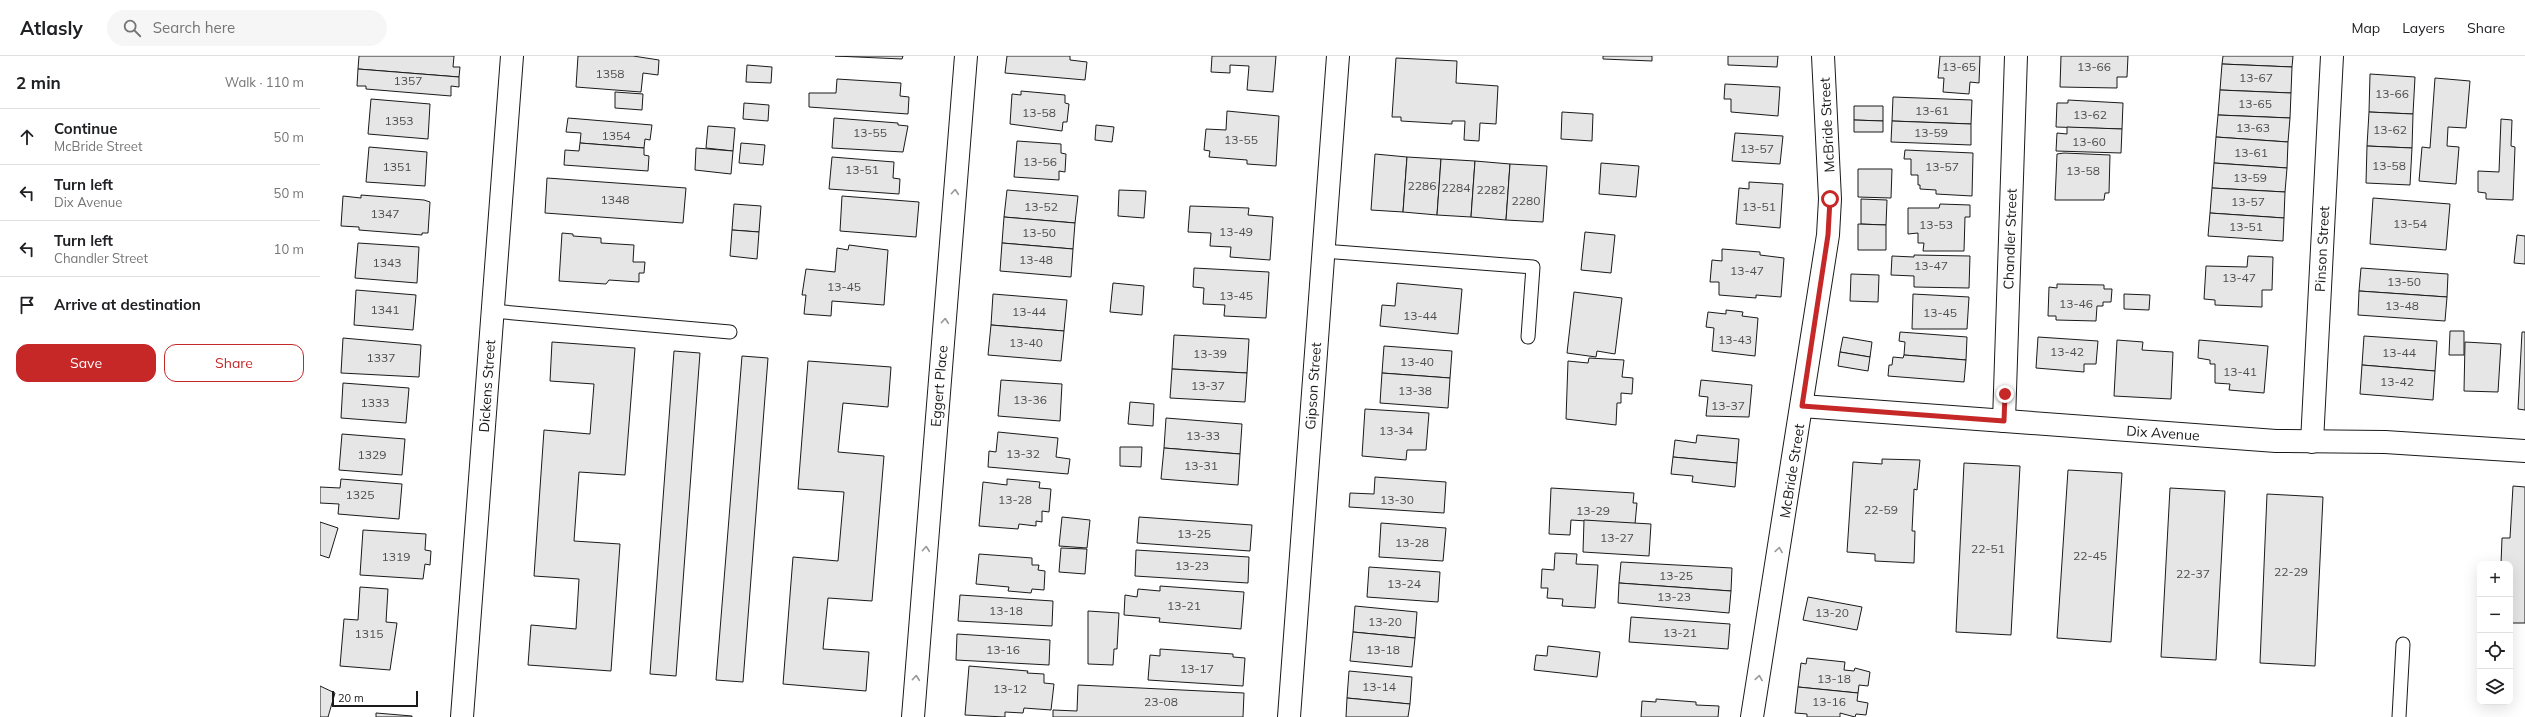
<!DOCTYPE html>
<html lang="en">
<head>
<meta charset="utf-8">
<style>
  body { margin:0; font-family:Mulish,sans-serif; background:#f6f6f6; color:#202124 }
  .controls { position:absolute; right:12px; bottom:12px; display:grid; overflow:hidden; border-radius:8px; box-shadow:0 4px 16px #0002 }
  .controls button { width:36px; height:36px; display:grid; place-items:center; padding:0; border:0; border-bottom:1px solid #e0e0e0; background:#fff; color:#202124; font:20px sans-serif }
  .scale { position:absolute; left:12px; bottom:10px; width:86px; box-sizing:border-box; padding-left:4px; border:2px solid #1a1a1a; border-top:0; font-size:11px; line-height:14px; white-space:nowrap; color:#1a1a1a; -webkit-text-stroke:3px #fff; paint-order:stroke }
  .stop { position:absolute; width:12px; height:12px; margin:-9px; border:3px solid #c62828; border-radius:50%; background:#fff }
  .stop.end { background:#c62828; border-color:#fff; box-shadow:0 1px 4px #0008 }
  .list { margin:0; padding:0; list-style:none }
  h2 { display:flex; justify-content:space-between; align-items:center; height:52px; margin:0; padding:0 16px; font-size:17px }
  h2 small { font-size:13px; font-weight:400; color:#757577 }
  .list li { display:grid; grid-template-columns:26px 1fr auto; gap:12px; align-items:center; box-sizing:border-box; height:56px; padding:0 16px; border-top:1px solid #e0e0e0 }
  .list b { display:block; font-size:15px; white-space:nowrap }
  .list p { margin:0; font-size:13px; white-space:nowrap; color:#757577 }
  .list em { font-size:13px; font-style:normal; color:#757577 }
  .actions { display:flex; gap:8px; padding:12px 16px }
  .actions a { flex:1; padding:9px 0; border:1px solid #c62828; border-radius:12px; text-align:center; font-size:14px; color:#c62828 }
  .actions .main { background:#c62828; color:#fff }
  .icon { flex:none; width:22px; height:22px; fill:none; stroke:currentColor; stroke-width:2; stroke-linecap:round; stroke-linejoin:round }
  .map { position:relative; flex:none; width:2205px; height:661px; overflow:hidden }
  header { display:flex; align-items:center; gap:24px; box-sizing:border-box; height:56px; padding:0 20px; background:#fff; border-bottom:1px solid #e0e0e0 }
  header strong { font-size:19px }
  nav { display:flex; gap:22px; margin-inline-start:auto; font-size:14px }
  .search { width:280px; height:36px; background:#f6f6f6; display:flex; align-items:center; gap:10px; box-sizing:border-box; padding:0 14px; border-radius:22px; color:#757577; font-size:15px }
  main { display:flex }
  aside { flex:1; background:#fff }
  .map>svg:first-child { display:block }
</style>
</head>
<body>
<header>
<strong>Atlasly</strong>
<div class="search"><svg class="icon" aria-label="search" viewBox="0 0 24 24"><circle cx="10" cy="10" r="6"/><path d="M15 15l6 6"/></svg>Search here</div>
<nav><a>Map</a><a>Layers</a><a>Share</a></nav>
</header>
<main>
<aside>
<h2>2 min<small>Walk · 110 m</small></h2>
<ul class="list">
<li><svg class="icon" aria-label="ahead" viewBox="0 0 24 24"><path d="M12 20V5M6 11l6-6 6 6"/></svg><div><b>Continue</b><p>McBride Street</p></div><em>50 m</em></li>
<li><svg class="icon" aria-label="left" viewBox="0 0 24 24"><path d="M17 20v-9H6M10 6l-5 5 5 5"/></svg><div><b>Turn left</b><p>Dix Avenue</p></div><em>50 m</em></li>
<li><svg class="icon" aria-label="left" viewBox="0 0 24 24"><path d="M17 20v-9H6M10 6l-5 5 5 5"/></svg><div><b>Turn left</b><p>Chandler Street</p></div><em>10 m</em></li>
<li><svg class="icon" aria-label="arrive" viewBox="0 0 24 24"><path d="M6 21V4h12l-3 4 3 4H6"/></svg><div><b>Arrive at destination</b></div></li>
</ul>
<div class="actions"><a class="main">Save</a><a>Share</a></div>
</aside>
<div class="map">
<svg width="2205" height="661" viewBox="0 0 2205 661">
  <rect width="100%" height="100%" fill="#fff"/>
  <g fill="#e6e6e6" stroke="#1a1a1a">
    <polygon points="39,0 134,0 133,11 140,11 139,21 38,13"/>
    <polygon points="258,0 313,0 339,4 338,19 323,17 321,36 256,31"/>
    <polygon points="515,0 583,0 582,3"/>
    <polygon points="687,0 750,0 750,4 767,6 765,24 685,17"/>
    <polygon points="892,0 956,0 953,36 927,34 929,10 910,9 910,17 891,16"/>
    <polygon points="1283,0 1332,0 1332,5 1283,3"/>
    <polygon points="1408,0 1458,0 1457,11 1408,9"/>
    <polygon points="1620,0 1660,0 1659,27 1650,26 1649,38 1623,36 1624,22 1618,22"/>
    <polygon points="1741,0 1808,0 1807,21 1797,21 1797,32 1740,31"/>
    <polygon points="1903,0 1973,0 1972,11 1902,8"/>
    <polygon points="1076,2 1137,5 1136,27 1178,30 1176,68 1160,67 1159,85 1144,84 1145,65 1132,65 1132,68 1081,65 1081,61 1072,61"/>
    <polygon points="1902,8 1972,11 1971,37 1900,34"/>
    <polygon points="427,9 452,11 451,27 426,26"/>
    <polygon points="38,13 139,21 139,31 131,30 131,40 46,33 46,30 37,30"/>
    <polygon points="2050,18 2095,21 2093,58 2049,56"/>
    <polygon points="2115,22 2150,25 2146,72 2128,71 2127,90 2139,91 2136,128 2099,125 2102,91 2110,92"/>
    <polygon points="517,23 581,27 580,40 589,41 588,58 489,51 489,37 516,37"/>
    <polygon points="1405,28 1460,31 1458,60 1411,56 1411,43 1404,43"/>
    <polygon points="1900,34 1971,37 1970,62 1898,59"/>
    <polygon points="701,35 745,39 745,47 749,48 747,66 743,66 742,75 690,68 692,38 701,39"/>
    <polygon points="295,36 323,38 322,54 295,52"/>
    <polygon points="1573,41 1652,44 1651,68 1572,65"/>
    <polygon points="51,43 110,48 108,83 48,78"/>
    <polygon points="1748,44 1803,47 1802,73 1736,71 1737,47 1748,47"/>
    <polygon points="424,47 449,49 448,65 423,63"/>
    <polygon points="1534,50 1563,50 1563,65 1534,64"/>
    <polygon points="907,55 959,60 956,110 927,108 927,104 889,101 890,95 884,94 886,73 906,74"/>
    <polygon points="1242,56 1273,58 1272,85 1241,83"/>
    <polygon points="2049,56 2093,58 2092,92 2047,90"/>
    <polygon points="1898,59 1970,62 1968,86 1896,81"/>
    <polygon points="248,62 332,69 330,84 325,83 324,92 260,87 261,77 246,76"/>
    <polygon points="514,62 578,67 578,69 588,70 583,96 512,92"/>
    <polygon points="2181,63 2192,64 2191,90 2195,91 2193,144 2166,143 2166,137 2158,136 2158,115 2179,116"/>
    <polygon points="1534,64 1563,65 1563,76 1534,76"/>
    <polygon points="1572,65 1651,68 1651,89 1571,86"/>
    <polygon points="776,69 794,71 792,86 775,84"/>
    <polygon points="388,70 415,72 413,95 386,92"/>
    <polygon points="1747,71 1802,73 1801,97 1736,95 1737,77 1747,78"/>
    <polygon points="1415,77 1463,80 1460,108 1412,105"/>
    <polygon points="1896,81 1968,86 1967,112 1894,107"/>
    <polygon points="697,85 741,88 741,97 746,98 745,116 739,115 739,124 694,121"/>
    <polygon points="260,87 324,92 324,99 329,100 328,115 244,109 245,94 259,95"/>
    <polygon points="421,87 445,89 443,109 419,107"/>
    <polygon points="2047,90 2092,92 2090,129 2046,127"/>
    <polygon points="49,91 107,96 105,130 46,126"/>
    <polygon points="376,92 413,95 411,118 375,114"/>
    <polygon points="1585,94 1653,97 1652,140 1616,138 1616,134 1600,133 1600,129 1598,129 1598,119 1591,119 1591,103 1584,103"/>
    <polygon points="1744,97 1790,99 1789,137 1785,137 1784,144 1735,144 1737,98"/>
    <polygon points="1055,98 1087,101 1083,156 1051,154"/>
    <polygon points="512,101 574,106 573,122 580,123 579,138 509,133"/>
    <polygon points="1087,101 1121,103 1117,159 1083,156"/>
    <polygon points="1121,103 1155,105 1151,161 1117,159"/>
    <polygon points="1155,105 1190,108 1186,164 1151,161"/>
    <polygon points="1281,107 1319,110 1316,141 1279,138"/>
    <polygon points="1894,107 1967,112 1965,136 1892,132"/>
    <polygon points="1190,108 1227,110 1223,166 1186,164"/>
    <polygon points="1538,113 1572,113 1571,142 1538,141"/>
    <polygon points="227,122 366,132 363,167 225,157"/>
    <polygon points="1429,126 1463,128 1460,172 1416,168 1419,132 1429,133"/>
    <polygon points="1892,132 1965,136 1964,162 1890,157"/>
    <polygon points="687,134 758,140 755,167 684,161"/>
    <polygon points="799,134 826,135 824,162 798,160"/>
    <polygon points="41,139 104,144 110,146 108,177 102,177 102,179 39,174 39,171 21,170 23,140 41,142"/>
    <polygon points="522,140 599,146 596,181 520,175"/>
    <polygon points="2053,142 2130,148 2126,194 2050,188"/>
    <polygon points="1541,143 1567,144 1566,169 1541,168"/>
    <polygon points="414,148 441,150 439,176 412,174"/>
    <polygon points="1620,148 1650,149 1650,161 1645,161 1644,195 1603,195 1604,187 1598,187 1598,177 1588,178 1588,152 1619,152"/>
    <polygon points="870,150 929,152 928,159 953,161 950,204 910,201 911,191 890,190 891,177 868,176"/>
    <polygon points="1890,157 1964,162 1963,185 1888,180"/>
    <polygon points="684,161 755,167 753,193 682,187"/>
    <polygon points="1538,168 1566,169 1566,194 1538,194"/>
    <polygon points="412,174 439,176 437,203 410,200"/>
    <polygon points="1265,176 1295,179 1291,217 1261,214"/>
    <polygon points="242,177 253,178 253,180 281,182 281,187 314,189 313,206 325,206 324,217 319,217 319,226 289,224 286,228 239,225"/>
    <polygon points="2197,179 2205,180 2205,208 2194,207"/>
    <polygon points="38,187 99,191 97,227 35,222"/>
    <polygon points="682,187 753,193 751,221 680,215"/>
    <polygon points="529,189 568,194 564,249 512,245 511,260 484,258 486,239 482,239 486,213 515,216 517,192 528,194"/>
    <polygon points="1402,193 1440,196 1440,199 1464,202 1461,241 1436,239 1436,242 1399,239 1399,226 1390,226 1392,204 1402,205"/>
    <polygon points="1594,199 1650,200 1649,232 1594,231 1594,220 1571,219 1572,200 1594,201"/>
    <polygon points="1928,200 1953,201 1952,234 1942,234 1942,251 1895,249 1895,244 1884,243 1886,210 1927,211"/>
    <polygon points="874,212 949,216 946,262 904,260 905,249 883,248 884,232 873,231"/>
    <polygon points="2041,212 2128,218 2127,241 2039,235"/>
    <polygon points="1531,218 1559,219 1558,246 1530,245"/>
    <polygon points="793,227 824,230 822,259 790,256"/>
    <polygon points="1077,227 1142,233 1138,278 1060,270 1062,249 1075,250"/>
    <polygon points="1737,228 1784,229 1784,233 1792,233 1791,246 1783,246 1783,250 1777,250 1776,265 1736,264 1736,260 1728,260 1729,231 1737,232"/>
    <polygon points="36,234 96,239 93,274 34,269"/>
    <polygon points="2039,235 2127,241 2125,265 2038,259"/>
    <polygon points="1254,236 1302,242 1295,298 1277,295 1276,301 1247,297"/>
    <polygon points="673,238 747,244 744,275 671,269"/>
    <polygon points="1593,238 1649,241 1647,273 1592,273"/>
    <polygon points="1804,238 1830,239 1829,254 1804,253"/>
    <polygon points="1406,254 1423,256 1422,260 1438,262 1435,300 1392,295 1394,272 1386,271 1388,256 1406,258"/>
    <polygon points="671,269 744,275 741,305 668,299"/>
    <polygon points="2130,275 2144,275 2144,299 2129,299"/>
    <polygon points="1580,276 1647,281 1646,304 1584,299 1585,286 1579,285"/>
    <polygon points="2202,276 2205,276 2205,354 2198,353"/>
    <polygon points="854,279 929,283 927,317 852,313"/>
    <polygon points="2044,280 2117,285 2115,315 2042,309"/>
    <polygon points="1523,281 1552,286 1550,301 1520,296"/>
    <polygon points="1718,281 1778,285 1776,308 1764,308 1764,316 1716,312"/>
    <polygon points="23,282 101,289 99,321 21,317"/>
    <polygon points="1797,284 1823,286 1822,294 1853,296 1851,343 1794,340"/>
    <polygon points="1879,284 1948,290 1944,337 1909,334 1910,328 1895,327 1895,308 1890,308 1890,304 1878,302"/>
    <polygon points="232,286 315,292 305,419 259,416 254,485 300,488 291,615 208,609 211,569 256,573 259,523 214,520 224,374 270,378 274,328 230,325"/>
    <polygon points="2145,286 2181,288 2178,336 2144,335"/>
    <polygon points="1064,290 1132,295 1130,322 1062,317"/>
    <polygon points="354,295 380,297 356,620 330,618"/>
    <polygon points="1520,296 1550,301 1548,315 1518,310"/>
    <polygon points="1584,299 1646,304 1644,326 1568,320 1569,309 1572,309 1573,301 1583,302"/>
    <polygon points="422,300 448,302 423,626 396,624"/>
    <polygon points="1269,302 1304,304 1302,321 1313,322 1312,338 1301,337 1301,347 1297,347 1296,369 1246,363 1248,305 1268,307"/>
    <polygon points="488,305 571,311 568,351 523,347 518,396 564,400 552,545 508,542 503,593 549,596 546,635 463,628 473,501 518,505 524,436 478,433"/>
    <polygon points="2042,309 2115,315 2113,344 2040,338"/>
    <polygon points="852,313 927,317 925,346 850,342"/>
    <polygon points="1062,317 1130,322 1128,352 1060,347"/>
    <polygon points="681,324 742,328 740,365 678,360"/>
    <polygon points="1381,324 1432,329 1429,361 1386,360 1388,341 1379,340"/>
    <polygon points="23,327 89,332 86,367 21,362"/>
    <polygon points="810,346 834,348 833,370 808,368"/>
    <polygon points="1045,353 1109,357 1106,394 1087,394 1086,404 1042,400"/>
    <polygon points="846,362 922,368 920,398 844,392"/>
    <polygon points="678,376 738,382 736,401 750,403 748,418 668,411 669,395 676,396"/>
    <polygon points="22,378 85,383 82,419 19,414"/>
    <polygon points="1377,379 1419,383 1417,407 1353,401 1355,384 1376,387"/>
    <polygon points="800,391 822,391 821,411 800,410"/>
    <polygon points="844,392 920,398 918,429 841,423"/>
    <polygon points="1353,401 1417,407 1415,431 1372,426 1373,420 1351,418"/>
    <polygon points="1562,403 1600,404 1597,434 1594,433 1592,475 1595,475 1594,507 1555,505 1555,498 1527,496 1533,406 1562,408"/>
    <polygon points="1644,407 1700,410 1691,579 1636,576"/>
    <polygon points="1748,414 1802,417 1791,586 1737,582"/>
    <polygon points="1055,421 1126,426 1124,457 1029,451 1030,437 1054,438"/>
    <polygon points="21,423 82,428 79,463 18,458 19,448 0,447 0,431 20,432"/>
    <polygon points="687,423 720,426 719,432 731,433 729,456 722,455 722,466 716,465 716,470 699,468 698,473 659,470 663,426 687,429"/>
    <polygon points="2193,430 2205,431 2205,567 2190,567 2190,508 2181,508 2182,482 2190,482"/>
    <polygon points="1231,432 1314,437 1313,447 1317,447 1315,468 1251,464 1250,479 1229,478"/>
    <polygon points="1850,432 1905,435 1896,604 1841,601"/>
    <polygon points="1947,438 2003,441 1995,610 1940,607"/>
    <polygon points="742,461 770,464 767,492 739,490"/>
    <polygon points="819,461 932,469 930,495 817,487"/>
    <polygon points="1264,464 1331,468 1329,500 1263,496"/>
    <polygon points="0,466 18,472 9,502 0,499"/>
    <polygon points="1061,467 1126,472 1123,505 1059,501"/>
    <polygon points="43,474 106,478 105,494 111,495 110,509 105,508 103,523 40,519"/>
    <polygon points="741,492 767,493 765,518 739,516"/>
    <polygon points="816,494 929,501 928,527 815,520"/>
    <polygon points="1235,497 1257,498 1256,508 1278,509 1275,552 1242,550 1243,543 1227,542 1228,532 1221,532 1222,513 1234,514"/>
    <polygon points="659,498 712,502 712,509 719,509 718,514 725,515 724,534 712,533 711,537 688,535 689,531 656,528"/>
    <polygon points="1301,506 1412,512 1411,535 1299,527"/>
    <polygon points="1049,511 1120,516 1118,546 1047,541"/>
    <polygon points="1299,527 1411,535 1409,557 1298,547"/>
    <polygon points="840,530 924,536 921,573 839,566 840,562 804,559 805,539 817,541 818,533 840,535"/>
    <polygon points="40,531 68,533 66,566 77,567 70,614 20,610 24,563 38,564"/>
    <polygon points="640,539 733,545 732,570 638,565"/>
    <polygon points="1488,541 1542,551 1537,574 1483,564"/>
    <polygon points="1035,550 1097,556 1095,582 1033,576"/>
    <polygon points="768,555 799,557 797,593 794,593 793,609 768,608"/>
    <polygon points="1311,561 1410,568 1408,593 1309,586"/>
    <polygon points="1033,576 1095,582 1092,611 1030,605"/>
    <polygon points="637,578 730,584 729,609 636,604"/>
    <polygon points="1228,590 1280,596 1277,621 1214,614 1216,599 1227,600"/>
    <polygon points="840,593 913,598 913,601 925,602 923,630 828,624 830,599 840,600"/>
    <polygon points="1487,602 1525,606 1524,614 1534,615 1535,612 1550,616 1548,630 1539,629 1538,637 1478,631 1481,607 1486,608"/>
    <polygon points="649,610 708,615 707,617 724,618 724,627 734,628 731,654 704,652 703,657 685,656 685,661 645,659"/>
    <polygon points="1029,615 1092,621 1090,648 1027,642"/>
    <polygon points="758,629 924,637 923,661 733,661 733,654 757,655"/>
    <polygon points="0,630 15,637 8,661 0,661"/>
    <polygon points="1478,631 1538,637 1537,645 1548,647 1546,659 1536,658 1535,661 1520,657 1520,661 1487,661 1487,658 1475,657"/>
    <polygon points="1027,642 1090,648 1088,661 1026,661"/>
    <polygon points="1336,643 1376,646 1376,649 1399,650 1398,661 1321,661 1322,645 1336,646"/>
    <polygon points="56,657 92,660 92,661 56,661"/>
  </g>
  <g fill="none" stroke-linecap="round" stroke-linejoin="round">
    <g stroke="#1a1a1a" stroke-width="15">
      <g id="lane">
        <polyline points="1003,195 1213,211 1208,281"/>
        <polyline points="172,255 410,276"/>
        <polyline points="2079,661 2083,588"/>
      </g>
    </g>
    <g stroke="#1a1a1a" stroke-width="24">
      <g id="street">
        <polyline points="1482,350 1956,385 2065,386 2205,395"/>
        <polyline points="1684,365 1696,0"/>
        <polyline points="1992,386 2012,0"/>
        <polyline points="142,661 192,0"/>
        <polyline points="593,661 646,0"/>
        <polyline points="969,661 1018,0"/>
        <polyline points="1432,661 1508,179 1510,143 1503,0"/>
      </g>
    </g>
    <use href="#lane" stroke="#fff" stroke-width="13"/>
    <use href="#street" stroke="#fff" stroke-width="22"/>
  </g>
  <defs><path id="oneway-chevron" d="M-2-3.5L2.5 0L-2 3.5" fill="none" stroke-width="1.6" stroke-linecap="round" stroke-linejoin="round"/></defs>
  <g stroke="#989898">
    <use href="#oneway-chevron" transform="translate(635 136) rotate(-85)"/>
    <use href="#oneway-chevron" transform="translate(625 265) rotate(-85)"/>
    <use href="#oneway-chevron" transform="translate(606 493) rotate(-85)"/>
    <use href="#oneway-chevron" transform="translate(1459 494) rotate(-81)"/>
    <use href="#oneway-chevron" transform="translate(596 622) rotate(-85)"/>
    <use href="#oneway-chevron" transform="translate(1439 622) rotate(-81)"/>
  </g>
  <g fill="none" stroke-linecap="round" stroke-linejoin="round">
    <polyline stroke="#c62828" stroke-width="5" points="1510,143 1508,179 1482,350 1684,365 1685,338"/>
  </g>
  <g text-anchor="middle" stroke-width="3" stroke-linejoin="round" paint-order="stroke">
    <g font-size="12" fill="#4d4d4d">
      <text x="1639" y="15">13-65</text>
      <text x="1774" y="15">13-66</text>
      <text x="290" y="22">1358</text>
      <text x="1936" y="26">13-67</text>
      <text x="88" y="29">1357</text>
      <text x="2072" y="42">13-66</text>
      <text x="1935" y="52">13-65</text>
      <text x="1612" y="59">13-61</text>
      <text x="719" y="61">13-58</text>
      <text x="1770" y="63">13-62</text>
      <text x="79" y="69">1353</text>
      <text x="1933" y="76">13-63</text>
      <text x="2070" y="78">13-62</text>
      <text x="550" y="81">13-55</text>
      <text x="1611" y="81">13-59</text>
      <text x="296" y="84">1354</text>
      <text x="921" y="88">13-55</text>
      <text x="1769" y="90">13-60</text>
      <text x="1437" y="97">13-57</text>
      <text x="1931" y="101">13-61</text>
      <text x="720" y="110">13-56</text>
      <text x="2069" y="114">13-58</text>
      <text x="77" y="115">1351</text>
      <text x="1622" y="115">13-57</text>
      <text x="542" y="118">13-51</text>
      <text x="1763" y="119">13-58</text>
      <text x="1930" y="126">13-59</text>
      <text x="1102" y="134">2286</text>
      <text x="1136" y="136">2284</text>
      <text x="1171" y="138">2282</text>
      <text x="295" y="148">1348</text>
      <text x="1206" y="149">2280</text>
      <text x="1928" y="150">13-57</text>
      <text x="721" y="155">13-52</text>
      <text x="1439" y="155">13-51</text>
      <text x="65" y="162">1347</text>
      <text x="2090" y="172">13-54</text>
      <text x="1616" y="173">13-53</text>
      <text x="1926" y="175">13-51</text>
      <text x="916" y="180">13-49</text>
      <text x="719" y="181">13-50</text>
      <text x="716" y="208">13-48</text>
      <text x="67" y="211">1343</text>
      <text x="1611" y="214">13-47</text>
      <text x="1427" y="219">13-47</text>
      <text x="1919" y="226">13-47</text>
      <text x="2084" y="230">13-50</text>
      <text x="524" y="235">13-45</text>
      <text x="916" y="244">13-45</text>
      <text x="1756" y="252">13-46</text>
      <text x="2082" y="254">13-48</text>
      <text x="65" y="258">1341</text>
      <text x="709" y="260">13-44</text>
      <text x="1620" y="261">13-45</text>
      <text x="1100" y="264">13-44</text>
      <text x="1415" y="288">13-43</text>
      <text x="706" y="291">13-40</text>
      <text x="1747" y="300">13-42</text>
      <text x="2079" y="301">13-44</text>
      <text x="890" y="302">13-39</text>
      <text x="61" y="306">1337</text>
      <text x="1097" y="310">13-40</text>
      <text x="1920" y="320">13-41</text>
      <text x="2077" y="330">13-42</text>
      <text x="888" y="334">13-37</text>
      <text x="1095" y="339">13-38</text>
      <text x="710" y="348">13-36</text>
      <text x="55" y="351">1333</text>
      <text x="1408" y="354">13-37</text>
      <text x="1076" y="379">13-34</text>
      <text x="883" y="384">13-33</text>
      <text x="703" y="402">13-32</text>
      <text x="52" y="403">1329</text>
      <text x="881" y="414">13-31</text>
      <text x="40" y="443">1325</text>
      <text x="695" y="448">13-28</text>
      <text x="1077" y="448">13-30</text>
      <text x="1561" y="458">22-59</text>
      <text x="1273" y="459">13-29</text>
      <text x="874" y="482">13-25</text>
      <text x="1297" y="486">13-27</text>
      <text x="1092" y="491">13-28</text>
      <text x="1668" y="497">22-51</text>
      <text x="1770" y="504">22-45</text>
      <text x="76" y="505">1319</text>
      <text x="872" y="514">13-23</text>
      <text x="1971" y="520">22-29</text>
      <text x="1873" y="522">22-37</text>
      <text x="1356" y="524">13-25</text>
      <text x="1084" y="532">13-24</text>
      <text x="1354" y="545">13-23</text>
      <text x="864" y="554">13-21</text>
      <text x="686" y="559">13-18</text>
      <text x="1512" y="561">13-20</text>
      <text x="1065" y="570">13-20</text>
      <text x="1360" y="581">13-21</text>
      <text x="49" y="582">1315</text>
      <text x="683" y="598">13-16</text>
      <text x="1063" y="598">13-18</text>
      <text x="877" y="617">13-17</text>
      <text x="1514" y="627">13-18</text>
      <text x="1059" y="635">13-14</text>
      <text x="690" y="637">13-12</text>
      <text x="841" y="650">23-08</text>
      <text x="1509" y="650">13-16</text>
    </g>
    <g font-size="14" fill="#1a1a1a" stroke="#fff">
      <text transform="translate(1507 69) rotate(-93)" y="5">McBride Street</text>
      <text transform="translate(1690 183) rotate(-88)" y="5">Chandler Street</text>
      <text transform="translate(2002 193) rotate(-87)" y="5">Pinson Street</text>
      <text transform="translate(167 330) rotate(-86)" y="5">Dickens Street</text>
      <text transform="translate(619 330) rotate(-85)" y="5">Eggert Place</text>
      <text transform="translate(993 330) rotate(-86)" y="5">Gipson Street</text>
      <text transform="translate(1843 377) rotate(4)" y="5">Dix Avenue</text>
      <text transform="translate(1472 415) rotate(-81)" y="5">McBride Street</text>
    </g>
  </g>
</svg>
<div class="controls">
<button>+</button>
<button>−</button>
<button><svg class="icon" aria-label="locate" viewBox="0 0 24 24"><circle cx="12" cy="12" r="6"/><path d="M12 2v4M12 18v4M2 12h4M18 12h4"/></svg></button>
<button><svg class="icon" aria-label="layers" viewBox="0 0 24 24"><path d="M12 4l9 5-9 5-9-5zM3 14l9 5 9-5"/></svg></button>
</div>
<div class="scale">20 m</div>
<div class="stop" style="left:1510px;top:143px"></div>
<div class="stop end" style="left:1685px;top:338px"></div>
</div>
</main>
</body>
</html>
